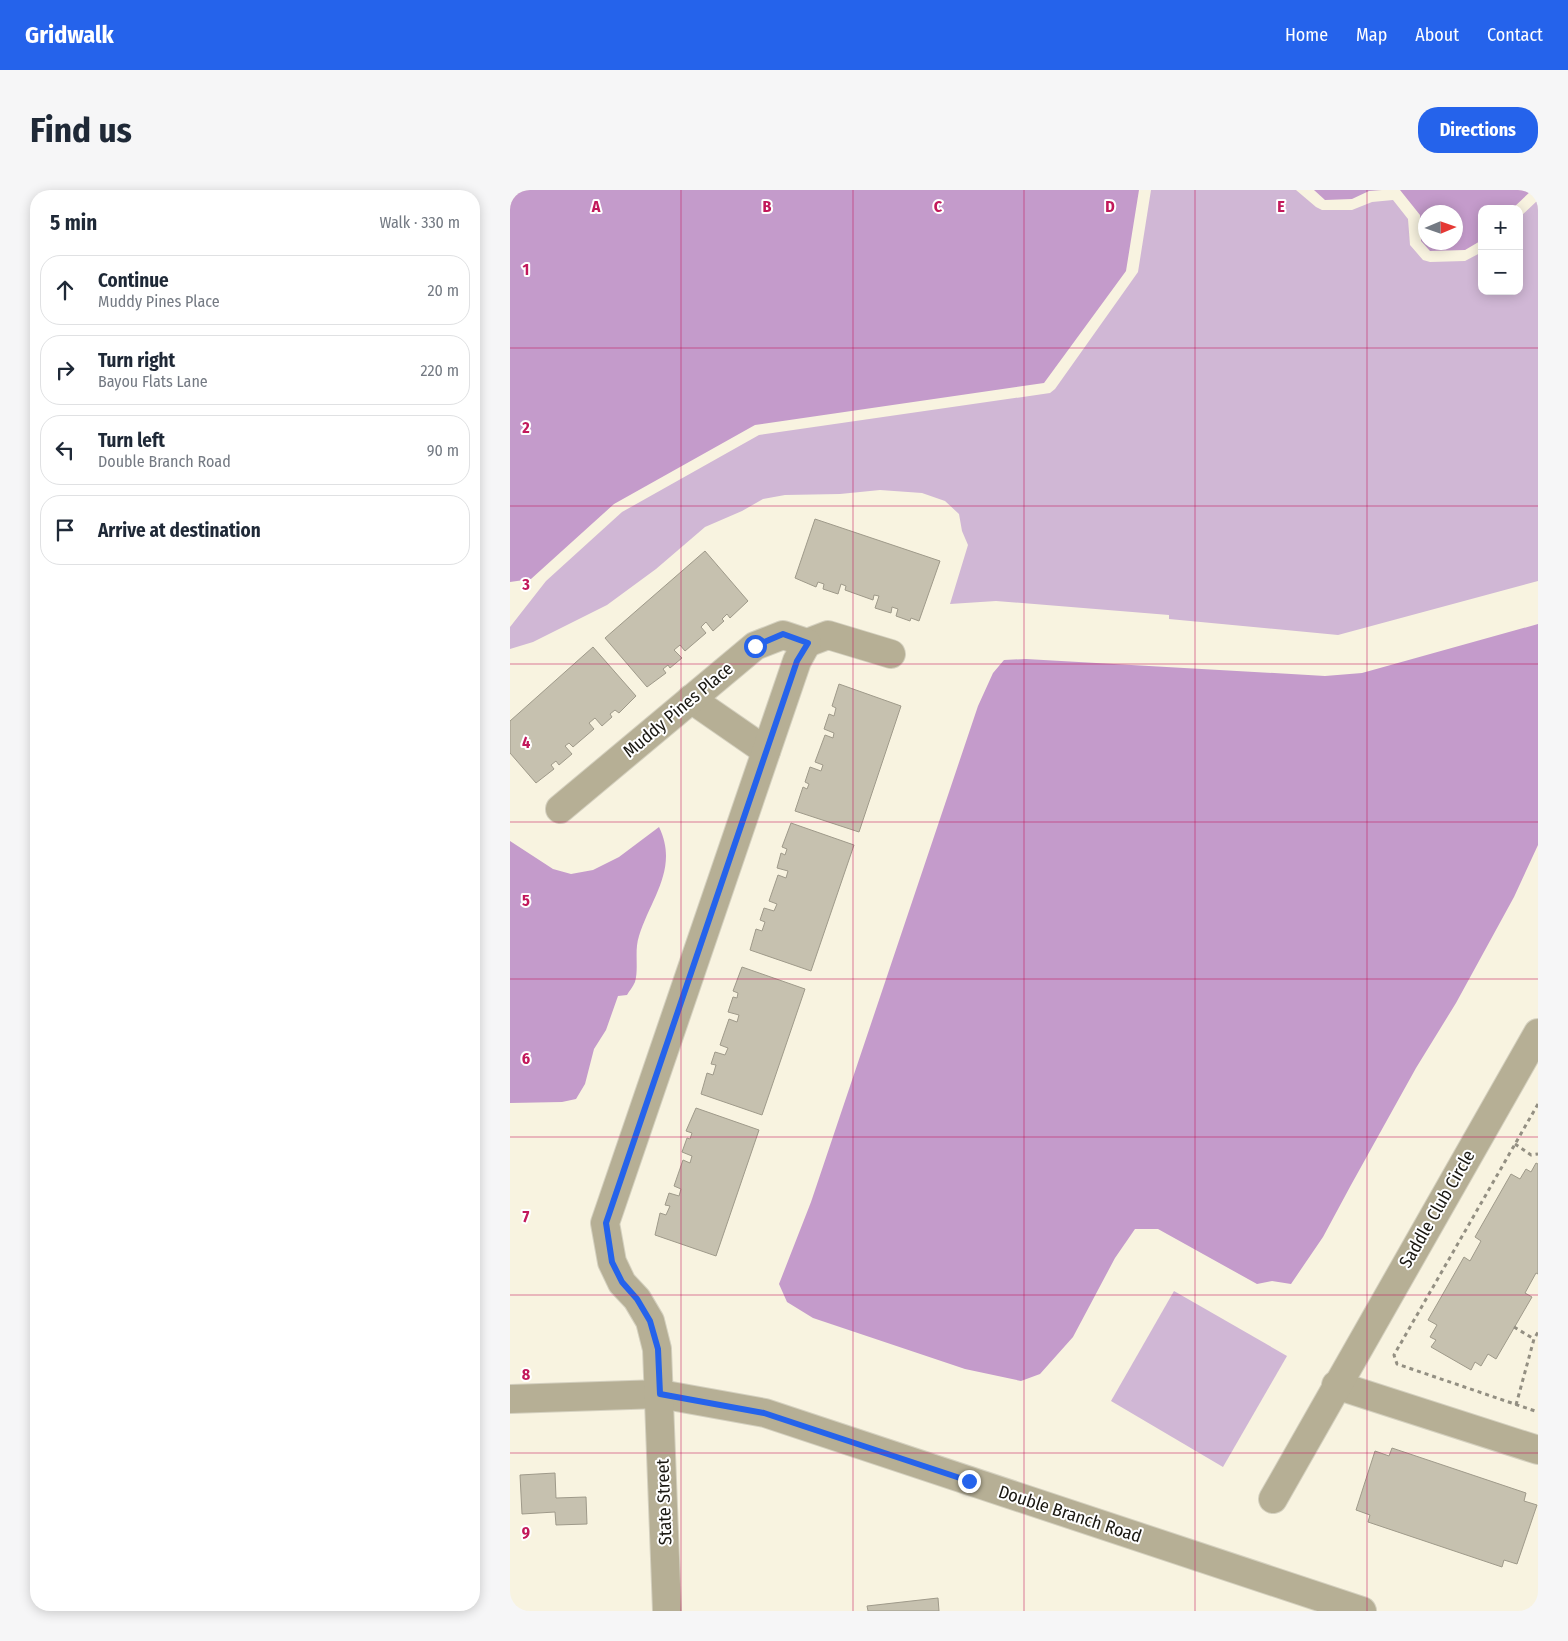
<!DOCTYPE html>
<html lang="en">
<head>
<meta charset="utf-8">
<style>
  body { margin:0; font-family:"Fira Sans Condensed",sans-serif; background:#f6f6f7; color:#1f2937 }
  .controls { position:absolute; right:15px; top:15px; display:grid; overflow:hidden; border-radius:10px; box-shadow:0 2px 12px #0003 }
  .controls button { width:45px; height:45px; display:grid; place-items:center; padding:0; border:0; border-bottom:1px solid #e0e1e3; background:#fff; color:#1f2937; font:25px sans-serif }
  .compass { position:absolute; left:908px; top:15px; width:45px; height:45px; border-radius:50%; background:#fff; box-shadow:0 2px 12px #0003; rotate:88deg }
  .stop { position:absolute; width:15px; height:15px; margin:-11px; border:4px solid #2563eb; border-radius:50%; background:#fff }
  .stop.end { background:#2563eb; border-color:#fff; box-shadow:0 1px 5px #0008 }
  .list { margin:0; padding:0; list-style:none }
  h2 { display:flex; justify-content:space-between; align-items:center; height:65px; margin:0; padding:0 20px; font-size:21px }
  h2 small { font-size:16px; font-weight:400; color:#747a83 }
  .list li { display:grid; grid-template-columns:32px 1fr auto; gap:15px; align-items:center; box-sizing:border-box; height:70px; margin:0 10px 10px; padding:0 10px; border:1px solid #e0e1e3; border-radius:20px }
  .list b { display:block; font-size:19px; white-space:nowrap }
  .list p { margin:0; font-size:16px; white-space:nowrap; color:#747a83 }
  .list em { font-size:16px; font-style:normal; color:#747a83 }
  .icon { flex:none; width:28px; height:28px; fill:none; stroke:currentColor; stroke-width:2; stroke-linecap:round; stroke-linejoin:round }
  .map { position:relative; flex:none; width:1028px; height:1421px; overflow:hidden; border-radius:20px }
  header { display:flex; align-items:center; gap:30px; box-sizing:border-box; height:70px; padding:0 25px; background:#2563eb; color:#fff }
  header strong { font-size:24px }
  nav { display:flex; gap:28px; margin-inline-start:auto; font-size:18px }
  .intro { display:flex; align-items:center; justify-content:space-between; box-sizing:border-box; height:120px; padding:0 30px }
  h1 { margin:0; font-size:35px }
  .button { padding:12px 22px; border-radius:20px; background:#2563eb; color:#fff; font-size:18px; font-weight:700 }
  main { display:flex; gap:30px; padding:0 30px }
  aside { flex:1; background:#fff; border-radius:20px; box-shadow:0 2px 12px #0003 }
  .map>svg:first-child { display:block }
</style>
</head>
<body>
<header>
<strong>Gridwalk</strong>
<nav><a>Home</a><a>Map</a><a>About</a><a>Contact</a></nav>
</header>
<div class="intro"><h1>Find us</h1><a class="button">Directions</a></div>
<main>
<aside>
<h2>5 min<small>Walk · 330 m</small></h2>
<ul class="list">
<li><svg class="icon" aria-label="ahead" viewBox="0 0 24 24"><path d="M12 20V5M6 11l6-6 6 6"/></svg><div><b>Continue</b><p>Muddy Pines Place</p></div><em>20 m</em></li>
<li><svg class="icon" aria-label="right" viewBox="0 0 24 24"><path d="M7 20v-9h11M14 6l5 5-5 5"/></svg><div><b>Turn right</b><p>Bayou Flats Lane</p></div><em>220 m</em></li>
<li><svg class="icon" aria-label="left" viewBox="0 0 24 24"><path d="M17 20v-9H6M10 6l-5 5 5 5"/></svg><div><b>Turn left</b><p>Double Branch Road</p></div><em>90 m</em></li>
<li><svg class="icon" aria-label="arrive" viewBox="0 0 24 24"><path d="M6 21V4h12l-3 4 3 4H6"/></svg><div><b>Arrive at destination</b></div></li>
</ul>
</aside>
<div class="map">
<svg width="1028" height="1421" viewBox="0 0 1028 1421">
  <rect width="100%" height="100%" fill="#f8f3e0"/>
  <g fill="#d0b7d5">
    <polygon points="641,0 786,0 806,17 812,20 842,20 862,12 883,10 898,29 900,55 913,70 920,72 955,71 972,62 972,101 1009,101 1009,28 1028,10 1028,391 828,445 659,429 659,425 486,411 440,414 458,355 452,341 449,324 435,311 412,303 370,300 330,304 275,305 253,309 232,321 195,337 146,379 97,415 23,452 0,459 0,437 36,391 112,322 249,245 540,203 545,199 628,82"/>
    <polygon points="664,1101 777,1166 713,1277 601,1211"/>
  </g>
  <g fill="#c49bcb" fill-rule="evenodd">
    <polygon points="0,0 629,0 616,81 534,193 245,235 104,314 21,389 0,392"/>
    <polygon points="804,0 872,0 859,1 842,9 815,10"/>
    <path d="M890 0H1022L1002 19H972V50L955 60 920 61 911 51 910 25ZM946 22V52H916V22Z"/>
    <polygon points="1028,434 1028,655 1004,707 946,813 906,878 841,995 813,1047 781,1094 762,1091 747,1094 648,1039 625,1039 605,1068 563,1147 530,1184 511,1191 455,1179 303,1128 277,1112 269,1094 301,1012 468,516 483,483 494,470 516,469 815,486 852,483"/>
    <path d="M149 637C169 678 141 708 129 746 124 761 129 778 125 792 123 797 119 801 117 805L108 806 96 840 84 859 75 894 66 909 52 912 0 913V651L43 679 61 684 83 680 109 667Z"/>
  </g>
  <g fill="#c6c1af" stroke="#9f9a8a">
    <polygon points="305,329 430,371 409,431 401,428 400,431 386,426 388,419 382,417 381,423 365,418 369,406 364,405 363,410 335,400 336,396 331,394 328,404 313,399 314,394 308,392 306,397 285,388"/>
    <polygon points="195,361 238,411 220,428 217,424 212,429 214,431 203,441 196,432 191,437 196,443 175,461 170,455 164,460 172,468 160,478 158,475 153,479 156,483 137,497 95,448"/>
    <polygon points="83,457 126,506 109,523 105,520 100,524 102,527 92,536 85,528 79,533 84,539 63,557 59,553 55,556 62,564 49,575 46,571 41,575 44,579 26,593 0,563 0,531"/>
    <polygon points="329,494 391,516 349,642 285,621 293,597 297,599 299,594 295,592 300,577 311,581 313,575 305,572 315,545 323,548 324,543 314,539 319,524 324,526 326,518 322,516"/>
    <polygon points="281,633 344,655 301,781 240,760 246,739 252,741 255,732 250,730 254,718 264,721 267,714 259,711 268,685 276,688 278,681 267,678 271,663 275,665 277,659 272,657"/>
    <polygon points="232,777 295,799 252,925 191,904 197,883 203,885 206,875 201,874 205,862 215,865 218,858 210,855 219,829 227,832 229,825 218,822 223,807 227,808 228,803 223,801"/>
    <polygon points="186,918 249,940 206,1066 145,1045 150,1023 156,1025 160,1016 155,1015 159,1003 169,1006 171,999 164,996 173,970 180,973 182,966 172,962 177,948 180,949 182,943 176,941"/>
    <polygon points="1026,973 1028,974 1028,1084 1026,1083 1015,1103 1022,1107 986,1169 978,1164 971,1176 965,1172 961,1180 921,1157 926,1150 920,1147 927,1135 918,1130 954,1067 960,1071 971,1051 965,1047 1001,984 1010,989 1016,979 1021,982"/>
    <polygon points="882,1258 1016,1303 1014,1311 1027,1315 1007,1374 994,1370 992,1377 858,1332 860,1325 846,1320 865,1261 879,1266"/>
    <polygon points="45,1283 46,1308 76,1307 77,1334 46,1335 45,1322 12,1324 10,1285"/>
    <polygon points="428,1408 429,1421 358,1421 357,1416"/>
  </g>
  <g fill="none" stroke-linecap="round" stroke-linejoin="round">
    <g stroke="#d4d0bf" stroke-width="30">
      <g id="minor">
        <polyline points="181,509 256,561"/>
        <polyline points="50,619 245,456 273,445 297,453 318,445 381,464"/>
        <polyline points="826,1195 1028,1260"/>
        <polyline points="0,1209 150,1204 255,1223 852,1421"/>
        <polyline points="763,1309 1028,843"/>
        <polyline points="157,1421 147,1159 140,1131 127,1109 112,1093 102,1072 95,1033 287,471 297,453"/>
      </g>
    </g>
    <g stroke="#938f82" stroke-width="3" stroke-dasharray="4 4" stroke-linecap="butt">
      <polyline points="1028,914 884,1165 887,1174 1028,1222"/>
      <polyline points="1005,954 1021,965 1028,964"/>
      <polyline points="1004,1137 1024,1149"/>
      <polyline points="1006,1215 1024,1149 1028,1142"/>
    </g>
    <use href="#minor" stroke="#b6af95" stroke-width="28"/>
  </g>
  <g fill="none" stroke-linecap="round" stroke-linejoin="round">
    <polyline stroke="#2563eb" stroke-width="6" points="245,456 273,444 298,453 287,471 96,1033 102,1072 112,1092 127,1109 140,1131 148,1159 150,1204 254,1223 459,1291"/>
  </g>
  <path fill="none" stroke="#c2185b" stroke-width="1" stroke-opacity="0.55" d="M171 0V1421M343 0V1421M514 0V1421M685 0V1421M857 0V1421M0 158H1028M0 316H1028M0 474H1028M0 632H1028M0 789H1028M0 947H1028M0 1105H1028M0 1263H1028"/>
  <g text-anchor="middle" stroke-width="4" stroke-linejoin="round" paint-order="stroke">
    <g font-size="18" fill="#1a1812" stroke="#fff">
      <text transform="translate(168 520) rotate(-40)" y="6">Muddy Pines Place</text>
      <text transform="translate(927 1019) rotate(-60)" y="6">Saddle Club Circle</text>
      <text transform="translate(154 1312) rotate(-92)" y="6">State Street</text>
      <text transform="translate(560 1324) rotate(18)" y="6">Double Branch Road</text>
    </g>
  </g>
  <g font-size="16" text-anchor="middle" font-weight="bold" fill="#c2185b" stroke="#fff" stroke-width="4" stroke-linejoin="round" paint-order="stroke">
    <text x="86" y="22">A</text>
    <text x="257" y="22">B</text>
    <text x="428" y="22">C</text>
    <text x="600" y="22">D</text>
    <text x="771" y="22">E</text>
    <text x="16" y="85">1</text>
    <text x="16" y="243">2</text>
    <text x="16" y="400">3</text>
    <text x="16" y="558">4</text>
    <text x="16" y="716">5</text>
    <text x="16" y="874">6</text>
    <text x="16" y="1032">7</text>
    <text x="16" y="1190">8</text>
    <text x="16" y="1348">9</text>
  </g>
</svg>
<div class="controls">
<button>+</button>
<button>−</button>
</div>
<svg class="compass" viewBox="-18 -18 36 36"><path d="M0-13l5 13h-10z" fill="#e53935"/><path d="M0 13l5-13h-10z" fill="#747a83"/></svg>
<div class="stop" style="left:245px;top:456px"></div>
<div class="stop end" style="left:459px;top:1291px"></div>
</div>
</main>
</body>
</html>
